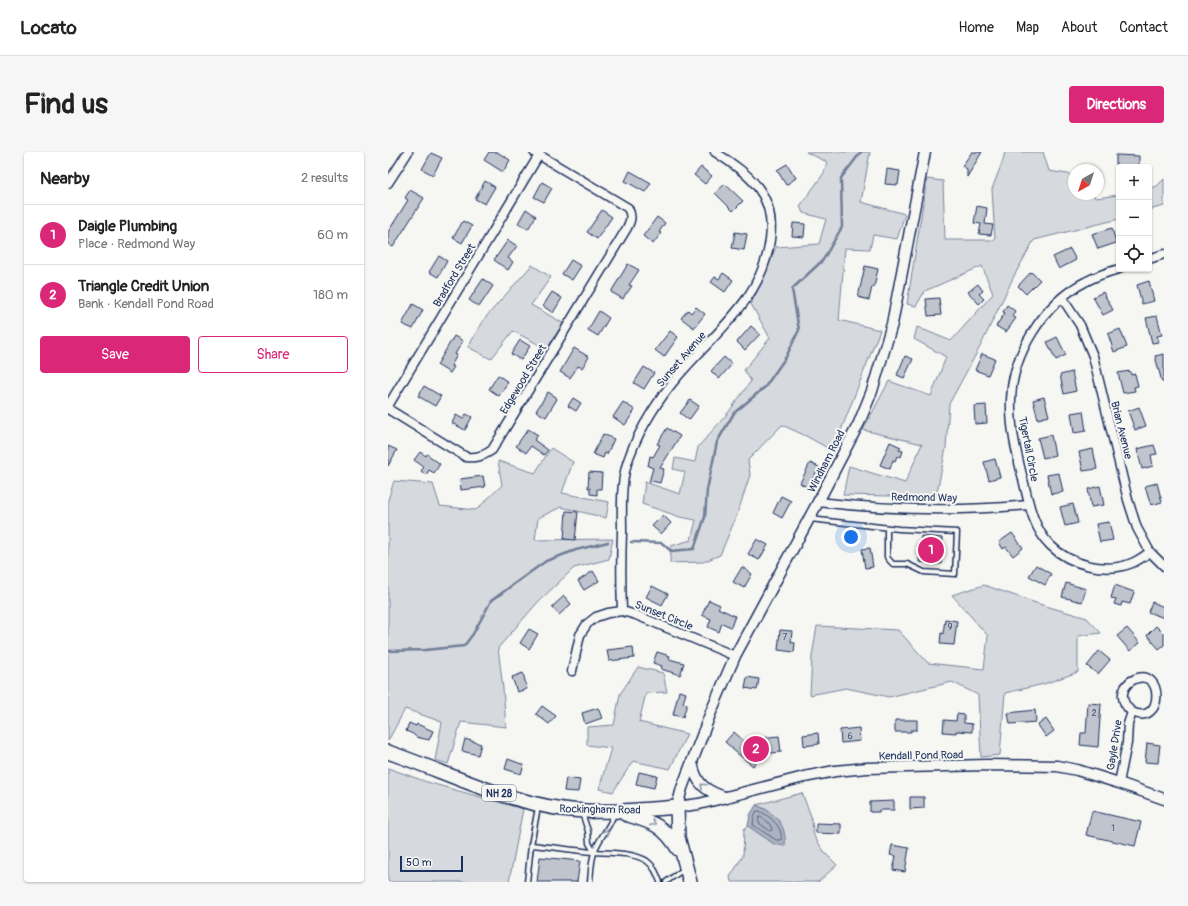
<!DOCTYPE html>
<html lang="en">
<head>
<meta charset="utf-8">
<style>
  body { margin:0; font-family:Pangolin,sans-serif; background:#f6f6f6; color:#222 }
  .controls { position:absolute; right:12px; top:12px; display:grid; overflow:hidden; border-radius:4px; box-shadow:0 1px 3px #0004 }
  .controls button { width:36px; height:36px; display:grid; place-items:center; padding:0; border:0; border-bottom:1px solid #e0e0e0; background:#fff; color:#222; font:20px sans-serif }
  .compass { position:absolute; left:680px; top:12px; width:36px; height:36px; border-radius:50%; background:#fff; box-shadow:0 1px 3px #0004; rotate:219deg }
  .scale { position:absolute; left:12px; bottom:10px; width:63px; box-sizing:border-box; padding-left:4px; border:2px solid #1b2f5e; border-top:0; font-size:11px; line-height:14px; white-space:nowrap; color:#1b2f5e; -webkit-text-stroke:3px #f6f6f2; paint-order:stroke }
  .you { position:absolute; left:463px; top:385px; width:14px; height:14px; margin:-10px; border:3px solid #fff; border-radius:50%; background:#1a73e8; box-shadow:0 0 0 6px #1a73e833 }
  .badge { display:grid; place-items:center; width:26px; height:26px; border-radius:50%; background:#db2777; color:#fff; font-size:13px; font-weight:700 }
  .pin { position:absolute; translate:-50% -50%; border:2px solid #fff; box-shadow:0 1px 4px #0006 }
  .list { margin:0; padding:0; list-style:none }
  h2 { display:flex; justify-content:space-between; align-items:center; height:52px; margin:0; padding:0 16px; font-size:17px }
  h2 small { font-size:13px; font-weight:400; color:#767676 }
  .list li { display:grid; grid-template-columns:26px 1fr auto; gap:12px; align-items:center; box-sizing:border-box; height:60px; padding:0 16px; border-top:1px solid #e0e0e0 }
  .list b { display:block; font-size:15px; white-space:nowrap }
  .list p { margin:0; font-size:13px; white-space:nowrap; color:#767676 }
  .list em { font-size:13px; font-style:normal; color:#767676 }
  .actions { display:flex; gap:8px; padding:12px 16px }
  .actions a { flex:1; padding:9px 0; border:1px solid #db2777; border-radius:4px; text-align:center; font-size:14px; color:#db2777 }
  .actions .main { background:#db2777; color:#fff }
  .icon { flex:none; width:22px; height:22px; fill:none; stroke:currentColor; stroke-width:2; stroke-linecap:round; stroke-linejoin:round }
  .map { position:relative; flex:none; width:776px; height:730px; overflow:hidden; border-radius:4px }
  header { display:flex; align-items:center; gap:24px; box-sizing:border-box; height:56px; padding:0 20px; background:#fff; border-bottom:1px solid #e0e0e0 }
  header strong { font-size:19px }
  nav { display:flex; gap:22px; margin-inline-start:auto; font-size:14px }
  .intro { display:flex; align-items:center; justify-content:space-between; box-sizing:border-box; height:96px; padding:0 24px }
  h1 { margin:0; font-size:28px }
  .button { padding:10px 18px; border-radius:4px; background:#db2777; color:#fff; font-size:14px; font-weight:700 }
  main { display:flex; gap:24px; padding:0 24px }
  aside { flex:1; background:#fff; border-radius:4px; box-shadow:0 1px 3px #0004 }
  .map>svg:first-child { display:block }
</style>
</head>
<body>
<header>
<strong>Locato</strong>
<nav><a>Home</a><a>Map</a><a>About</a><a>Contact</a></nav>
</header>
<div class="intro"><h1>Find us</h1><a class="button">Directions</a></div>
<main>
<aside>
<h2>Nearby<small>2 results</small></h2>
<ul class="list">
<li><span class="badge">1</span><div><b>Daigle Plumbing</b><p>Place · Redmond Way</p></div><em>60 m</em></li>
<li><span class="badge">2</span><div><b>Triangle Credit Union</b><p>Bank · Kendall Pond Road</p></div><em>180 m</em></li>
</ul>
<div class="actions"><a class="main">Save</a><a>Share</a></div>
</aside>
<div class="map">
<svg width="776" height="730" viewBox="0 0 776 730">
  <rect width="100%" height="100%" fill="#f6f6f2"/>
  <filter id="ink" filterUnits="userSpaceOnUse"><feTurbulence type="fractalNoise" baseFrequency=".025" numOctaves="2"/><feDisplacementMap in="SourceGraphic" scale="8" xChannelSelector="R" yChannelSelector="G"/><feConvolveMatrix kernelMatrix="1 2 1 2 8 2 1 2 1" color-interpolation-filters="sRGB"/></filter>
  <g filter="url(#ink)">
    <g fill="#d6d9dd" stroke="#78849e">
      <polygon points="418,0 482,0 473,50 517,62 509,87 485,83 482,97 457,96 451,168 492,178 445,299 418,284 394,273 360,308 362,323 349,363 332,403 315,410 282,411 283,394 303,388 308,368 292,365 254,352 257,330 292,342 297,320 285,317 287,306 307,310 310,295 340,261 363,229 356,218 382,186 363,152 388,95 431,92 438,67 415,61 412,54 436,21 439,10"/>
      <polygon points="617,0 655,0 661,19 686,23 686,42 706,42 707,46 731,43 731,67 646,88 626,124 593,193 561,252 558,296 548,345 455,343 461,314 517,331 534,292 475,278 501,229 543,244 558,205 526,187 529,175 563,189 605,142 594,114 537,139 528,154 519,152 539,27 555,29 557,88 607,88 604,37 614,11"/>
      <polygon points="776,27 776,54 761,58 761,37 769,34"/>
      <polygon points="144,113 163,125 143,153 175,171 159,197 125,179 103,207 80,195 97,166"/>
      <polygon points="163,296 185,310 174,341 221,350 218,366 173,355 150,366 147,388 225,387 221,407 186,416 150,450 110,496 115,536 118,575 73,570 60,612 47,608 54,570 17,557 0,589 0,348 6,329 45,332 52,354 88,358 114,333 110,309 147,321"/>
      <polygon points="596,433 651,452 699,466 713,481 690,484 690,520 656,532 617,541 612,603 593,605 590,543 564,530 501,545 458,536 422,543 424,504 429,474 510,478 540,511 596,517 600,484 564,443"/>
      <polygon points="250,515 275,521 279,540 258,541 251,570 299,582 282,617 245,609 225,640 211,637 223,596 199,593 199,575 226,573 232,542"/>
      <polygon points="0,616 39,630 135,657 121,730 0,730"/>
      <polygon points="414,641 423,664 426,684 437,701 449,713 430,730 343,730 342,725 355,704 356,677 360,674 386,692 397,694 380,658 368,653"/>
    </g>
    <path fill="#abb2c0" stroke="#717e99" d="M368 653C387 661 399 672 397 694L386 692 360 674 362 663Z"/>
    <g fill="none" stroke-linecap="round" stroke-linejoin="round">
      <g stroke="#556385" stroke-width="1">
        <path d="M369 659H371C381 663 396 676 393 688H388L365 673 366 665Z"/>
        <path d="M371 665C376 665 384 673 384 678L382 679 371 671Z"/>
      </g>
      <g stroke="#717e99" stroke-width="2.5">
        <polyline points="243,390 274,391 283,399 306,397 317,365 319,338 329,290 346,261 377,235 398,205 411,178 404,137 435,108 454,75 453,26 473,0"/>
        <polyline points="0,499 37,498 76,494 85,482 103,449 130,429 158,409 188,398 220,390"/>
      </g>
    </g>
    <g fill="#c0c4cd" stroke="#1b2f5e">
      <polygon points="101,0 109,0 122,8 115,20 96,8"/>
      <polygon points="584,0 594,0 579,25 579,17 574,14"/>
      <polygon points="43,1 54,6 45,23 34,17"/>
      <polygon points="728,3 751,4 751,15 728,15"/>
      <polygon points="399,12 408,26 398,33 389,18"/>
      <polygon points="313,15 324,24 317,32 306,23"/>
      <polygon points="499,17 512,19 510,33 497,32"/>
      <polygon points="242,19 263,31 257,40 237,29"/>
      <polygon points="97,29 107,35 97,52 87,47"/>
      <polygon points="154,30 164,36 156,50 146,45"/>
      <polygon points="337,32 355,49 345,59 327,41"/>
      <polygon points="22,38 36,46 5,95 0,92 0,80 20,48 17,46"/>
      <polygon points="589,54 599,56 597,72 605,73 603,83 591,82 593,72 586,71"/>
      <polygon points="138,57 148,64 140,77 130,71"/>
      <polygon points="214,58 224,65 209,87 199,80"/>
      <polygon points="269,65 277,71 271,80 273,81 265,92 255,84"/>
      <polygon points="75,69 84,74 74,91 65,86"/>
      <polygon points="405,71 417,72 416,85 404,84"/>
      <polygon points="724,76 728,91 710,97 704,82"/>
      <polygon points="347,80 359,82 356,98 344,96"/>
      <polygon points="120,88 129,94 120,106 125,110 120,118 106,108"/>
      <polygon points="682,97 688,108 671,117 665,105"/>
      <polygon points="51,104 59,109 50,125 41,120"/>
      <polygon points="183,108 193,114 184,128 174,122"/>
      <polygon points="240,112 251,118 241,133 244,134 239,141 238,141 235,147 223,140"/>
      <polygon points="477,114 490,117 486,135 484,135 481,148 470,145"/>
      <polygon points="643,120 652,128 638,142 630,134"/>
      <polygon points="335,121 345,128 337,140 323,130 327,125 331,127"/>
      <polygon points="95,127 105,134 91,155 81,148"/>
      <polygon points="761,129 766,149 754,152 749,133"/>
      <polygon points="590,132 595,139 591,142 596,147 591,152 580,140"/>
      <polygon points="164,140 174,146 165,161 155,154"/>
      <polygon points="715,140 725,158 715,163 705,145"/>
      <polygon points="551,146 553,163 540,164 538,147"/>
      <polygon points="25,152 35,158 25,177 14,172"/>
      <polygon points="619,153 627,159 624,164 628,166 618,180 608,174 617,161 615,160"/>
      <polygon points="308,155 317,162 306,176 293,166 300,158 303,161"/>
      <polygon points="211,159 221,166 210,184 200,178"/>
      <polygon points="769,164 774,183 769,184 771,190 764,191 758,166"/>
      <polygon points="363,174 372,182 357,198 349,190"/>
      <polygon points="732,177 739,195 726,200 720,182"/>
      <polygon points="282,179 290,185 276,205 267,198"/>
      <polygon points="66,184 75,189 67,202 69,203 63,214 66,215 62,221 49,213"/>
      <polygon points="669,185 678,203 668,208 659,190"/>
      <polygon points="132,188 142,194 133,208 123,202"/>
      <polygon points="186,196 201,205 194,216 190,214 182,226 172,220"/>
      <polygon points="594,202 607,207 600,223 587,218"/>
      <polygon points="776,202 776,230 774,230 767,204"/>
      <polygon points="517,204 525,207 516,226 509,223"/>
      <polygon points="336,205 344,212 331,227 323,219"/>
      <polygon points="256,215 266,221 256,237 246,231"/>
      <polygon points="742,219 743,223 747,222 750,234 746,235 747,239 735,241 730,221"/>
      <polygon points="684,220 688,239 676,242 672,223"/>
      <polygon points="110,223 120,230 111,244 101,237"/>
      <polygon points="36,234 53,244 47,254 30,244"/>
      <polygon points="160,240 168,245 168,246 169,247 158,265 148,259"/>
      <polygon points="656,245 661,264 650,267 645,248"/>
      <polygon points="185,246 193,251 188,259 180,254"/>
      <polygon points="302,248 311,254 301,268 292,261"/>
      <polygon points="235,250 247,258 237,273 225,265"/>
      <polygon points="598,253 599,271 587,272 586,254"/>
      <polygon points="751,255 758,274 747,278 740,259"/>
      <polygon points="695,259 698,279 686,281 683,261"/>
      <polygon points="78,262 84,265 77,278 64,271 68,263 75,267"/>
      <polygon points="279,276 292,284 272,316 276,317 272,331 264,329 263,330 261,330 265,316 260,314 262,304 265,305 272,293 269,292"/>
      <polygon points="140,277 150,283 146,288 160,298 156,303 143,294 138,301 128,294"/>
      <polygon points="215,282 226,287 219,302 217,301 215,306 205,302"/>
      <polygon points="663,283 667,303 655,306 650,286"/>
      <polygon points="502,290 513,295 511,298 515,299 513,305 509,304 507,309 505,308 502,317 492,313"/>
      <polygon points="766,293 769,302 763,303 765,314 754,317 749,297"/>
      <polygon points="0,294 9,298 0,314"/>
      <polygon points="705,297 709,317 695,319 691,300"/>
      <polygon points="32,300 38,304 39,302 52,312 46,321 41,318 38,323 33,319 36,315 26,308"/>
      <polygon points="607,307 612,325 601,328 596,310"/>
      <polygon points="422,311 431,315 420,336 412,331"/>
      <polygon points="201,320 214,321 213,337 209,337 209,343 202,342 202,336 200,336"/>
      <polygon points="671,321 675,340 663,342 659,323"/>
      <polygon points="95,324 97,335 73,338 72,327"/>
      <polygon points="769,331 774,350 763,353 757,334"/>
      <polygon points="712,334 716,353 703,355 700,337"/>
      <polygon points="393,344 403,349 394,366 385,361"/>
      <polygon points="685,352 690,371 677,374 672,355"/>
      <polygon points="178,359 190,360 187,388 176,387"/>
      <polygon points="275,363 283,371 273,382 264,374"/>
      <polygon points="721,370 725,388 712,390 708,372"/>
      <polygon points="624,381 635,396 625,404 618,395 615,397 611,390"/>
      <polygon points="533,384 555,386 553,412 531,410"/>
      <polygon points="369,387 380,393 371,408 360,402"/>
      <polygon points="482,396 485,415 477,416 474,397"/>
      <polygon points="648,413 663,422 657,433 641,424"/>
      <polygon points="354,415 364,422 356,436 345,430"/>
      <polygon points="205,419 211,429 196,438 190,429"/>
      <polygon points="678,431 698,437 694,450 674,445"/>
      <polygon points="727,433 746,440 742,452 734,450 733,454 726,452 728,447 723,446"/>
      <polygon points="264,434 280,442 274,453 258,445"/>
      <polygon points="176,444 183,452 171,463 164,455"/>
      <polygon points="321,448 332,453 330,456 347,464 343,475 334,471 331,480 320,475 323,467 314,463"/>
      <polygon points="764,450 776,455 776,466 760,460"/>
      <polygon points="557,467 569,469 566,493 552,492 553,481 555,482"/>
      <polygon points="768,474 776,482 776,493 771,497 759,483"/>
      <polygon points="739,476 752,491 742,499 729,484"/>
      <polygon points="141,477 150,482 141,497 132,491"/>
      <polygon points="392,478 404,479 403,490 407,491 406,500 390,498"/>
      <polygon points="245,495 246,506 221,509 219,498"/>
      <polygon points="711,499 722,508 710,522 699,514"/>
      <polygon points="269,500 282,504 281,507 296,511 292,523 273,517 274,514 265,511"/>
      <polygon points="135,521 139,537 129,540 124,525"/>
      <polygon points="359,525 371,527 369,538 357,536"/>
      <polygon points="291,539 298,541 295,551 299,552 295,565 285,563"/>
      <polygon points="700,551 713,552 710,595 692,593 693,581 698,581"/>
      <polygon points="154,554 168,564 161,572 148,562"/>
      <polygon points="210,556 214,566 197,572 194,561"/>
      <polygon points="647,558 648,570 622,572 620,561"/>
      <polygon points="569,562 576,563 576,571 584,572 584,580 568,579 568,581 555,580 556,568 568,569"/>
      <polygon points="658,567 666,579 658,585 650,573"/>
      <polygon points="507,568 529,568 529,578 523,578 523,580 507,580"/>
      <polygon points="21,571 28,574 29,572 45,579 41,588 28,585 25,582 18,579"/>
      <polygon points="471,576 472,589 453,591 452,578"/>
      <polygon points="346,580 358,591 360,589 374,600 372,586 391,584 393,600 375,602 365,614 344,597 345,597 337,590"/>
      <polygon points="430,581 431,592 416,594 415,583"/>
      <polygon points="77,587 93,592 90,603 74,599"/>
      <polygon points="759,591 772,593 770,611 757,610"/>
      <polygon points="120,607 136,613 133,622 117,617"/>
      <polygon points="251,620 269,624 266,636 248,632"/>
      <polygon points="178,626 192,628 190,640 176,639"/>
      <polygon points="522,645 536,645 536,656 522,657"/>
      <polygon points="506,649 506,658 491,658 491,660 482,660 482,650"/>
      <polygon points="704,659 753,670 747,694 698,683"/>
      <polygon points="428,671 453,672 453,682 428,681"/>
      <polygon points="504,693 521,696 517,720 505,718 508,704 502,703"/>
      <polygon points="152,705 192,709 189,730 149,730"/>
    </g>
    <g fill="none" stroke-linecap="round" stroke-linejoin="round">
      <g stroke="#1b2f5e" stroke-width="7">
        <g id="service">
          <polyline points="422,367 511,377 569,380 567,422 536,420 519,412 505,412 502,409 499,405 499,376"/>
          <polyline points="194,661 200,679 201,691 206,700"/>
          <path d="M143 693C164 695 184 698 205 700 221 701 245 700 259 709 266 714 269 722 272 730"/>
          <polyline points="139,730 143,693 150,655"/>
          <path d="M202 730C203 720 203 708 207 698 212 685 222 675 226 662"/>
          <polyline points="278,730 296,717"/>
        </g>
      </g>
      <g stroke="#1b2f5e" stroke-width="11">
        <g id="minor">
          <polyline points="0,31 20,0"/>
          <polyline points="761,107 776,102"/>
          <path d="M731 117C720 120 708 124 697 130 656 151 624 202 623 248 622 274 628 299 634 323 640 347 644 375 662 393 682 413 718 422 744 411 751 408 756 404 762 400"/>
          <polyline points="674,146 692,173 705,204 740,348 749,376 762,400 776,414"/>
          <polyline points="0,254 151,3"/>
          <path d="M0 257 78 305C89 306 95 304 104 298L239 76C243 68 244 64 240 56L146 0"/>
          <path d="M430 350C500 358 571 360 641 353"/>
          <path d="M234 459C233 433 233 407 234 380 234 354 232 327 242 303 252 276 272 245 291 223 327 180 374 148 382 88 388 42 362 23 327 0"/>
          <polyline points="184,519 192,483 199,472 208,465 220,461 234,459 248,463 347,504"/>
          <path d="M731 631 739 591 740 572 744 560C738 555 734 549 735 541 736 535 741 529 747 527 776 515 776 575 744 560"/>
        </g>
      </g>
      <g stroke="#1b2f5e" stroke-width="13">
        <g id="tertiary">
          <polyline points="537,0 504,172 484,239 471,271 430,350 347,504 323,560 294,636 289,655 311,652 416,625 447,619 479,616 599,613 669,614 689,618 731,631 776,647"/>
          <path d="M304 610C308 633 318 639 339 646"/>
        </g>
      </g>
      <g stroke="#1b2f5e" stroke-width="16">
        <g id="primary">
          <path d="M0 600C58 620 113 648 174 657 212 662 252 658 289 655L290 685 302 730"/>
          <path d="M237 662C263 670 275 672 290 697"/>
        </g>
      </g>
      <use href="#service" stroke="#f6f6f2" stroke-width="4"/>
      <use href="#minor" stroke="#f6f6f2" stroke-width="8"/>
      <use href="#tertiary" stroke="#f6f6f2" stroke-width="10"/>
      <use href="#primary" stroke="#f6f6f2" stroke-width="13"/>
    </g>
    <defs><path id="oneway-chevron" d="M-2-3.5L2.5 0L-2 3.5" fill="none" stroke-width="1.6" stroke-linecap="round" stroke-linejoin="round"/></defs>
    <g stroke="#8892a8">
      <use href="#oneway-chevron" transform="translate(315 634) rotate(-137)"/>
      <use href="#oneway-chevron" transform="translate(265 671) rotate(23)"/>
      <use href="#oneway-chevron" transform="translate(218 680) rotate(-55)"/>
    </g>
  </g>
  <g text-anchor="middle" stroke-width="4" stroke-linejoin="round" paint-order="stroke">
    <g font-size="9" fill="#44547a">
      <text x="562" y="478">9</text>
      <text x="397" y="488">7</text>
      <text x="706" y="564">2</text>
      <text x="462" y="587">6</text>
      <text x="725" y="679">1</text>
    </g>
    <rect fill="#f6f6f2" stroke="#5d6b8a" stroke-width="1" x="94" y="633" width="34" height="16" rx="3"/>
    <g font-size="10" font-weight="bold" fill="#1b2f5e">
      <text x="111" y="645">NH 28</text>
    </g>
    <g font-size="11" fill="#1b2f5e" stroke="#f6f6f2">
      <text transform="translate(66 123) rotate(-59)" y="4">Bradford Street</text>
      <text transform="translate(293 207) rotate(-49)" y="4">Sunset Avenue</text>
      <text transform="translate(135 227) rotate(-59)" y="4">Edgewood Street</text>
      <text transform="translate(734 278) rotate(76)" y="4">Brian Avenue</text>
      <text transform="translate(641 297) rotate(79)" y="4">Tigertail Circle</text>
      <text transform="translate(438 309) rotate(-63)" y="4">Windham Road</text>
      <text transform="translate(536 345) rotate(1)" y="4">Redmond Way</text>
      <text transform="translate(276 463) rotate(22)" y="4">Sunset Circle</text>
      <text transform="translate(726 593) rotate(-81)" y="4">Gayle Drive</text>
      <text transform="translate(533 603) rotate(-1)" y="4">Kendall Pond Road</text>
      <text transform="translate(212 657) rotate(1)" y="4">Rockingham Road</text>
    </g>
  </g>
</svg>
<div class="controls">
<button>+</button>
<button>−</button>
<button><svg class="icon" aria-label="locate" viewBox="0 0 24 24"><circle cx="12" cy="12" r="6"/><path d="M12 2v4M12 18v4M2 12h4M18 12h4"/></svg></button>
</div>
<svg class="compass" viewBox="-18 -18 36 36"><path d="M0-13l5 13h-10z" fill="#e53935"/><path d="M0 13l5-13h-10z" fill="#767676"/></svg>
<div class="scale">50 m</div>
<div class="you"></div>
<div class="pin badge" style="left:543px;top:398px">1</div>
<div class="pin badge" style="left:368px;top:597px">2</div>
</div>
</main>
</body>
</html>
